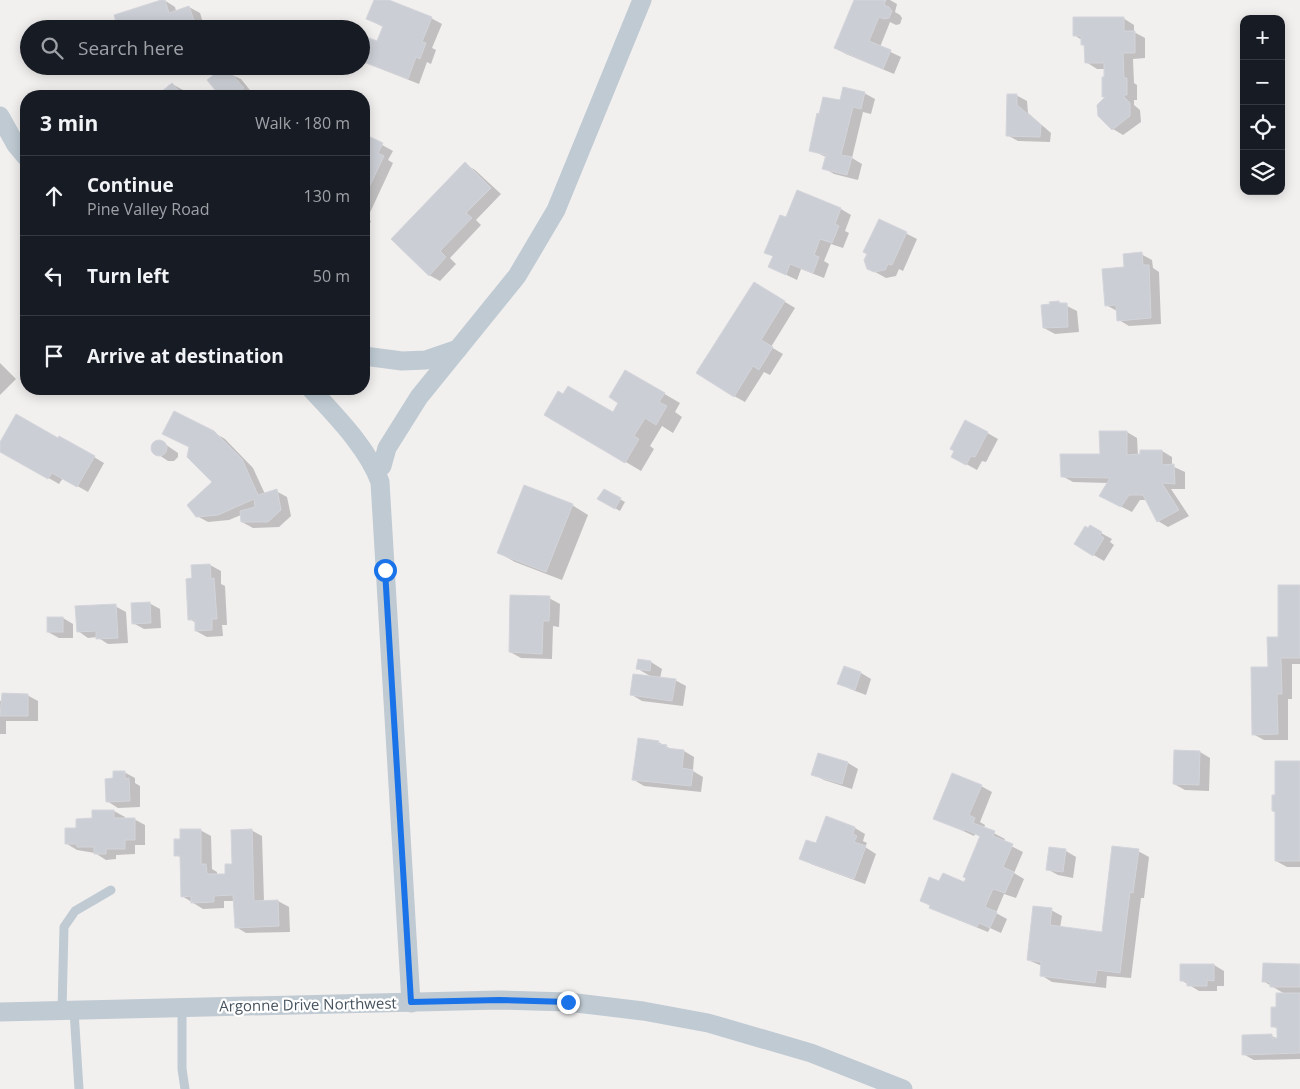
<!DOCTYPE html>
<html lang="en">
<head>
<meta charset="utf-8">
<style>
  body { margin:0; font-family:"Open Sans",sans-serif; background:#20242c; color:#f1f3f6 }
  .controls { position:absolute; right:15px; top:15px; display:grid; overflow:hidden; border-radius:10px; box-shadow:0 2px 12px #0003 }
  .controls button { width:45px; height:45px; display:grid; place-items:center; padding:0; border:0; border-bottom:1px solid #363941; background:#171b24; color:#f1f3f6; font:25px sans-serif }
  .stop { position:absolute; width:15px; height:15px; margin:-11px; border:4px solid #1a73e8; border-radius:50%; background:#fff }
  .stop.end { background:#1a73e8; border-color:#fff; box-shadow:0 1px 5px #0008 }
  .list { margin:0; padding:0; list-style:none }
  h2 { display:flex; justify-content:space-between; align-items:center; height:65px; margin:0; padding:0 20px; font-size:21px }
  h2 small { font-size:16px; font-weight:400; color:#9ea1a6 }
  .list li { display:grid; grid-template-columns:32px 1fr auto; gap:15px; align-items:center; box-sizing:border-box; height:80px; padding:0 20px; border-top:1px solid #363941 }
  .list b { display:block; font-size:19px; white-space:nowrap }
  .list p { margin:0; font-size:16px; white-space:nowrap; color:#9ea1a6 }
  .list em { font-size:16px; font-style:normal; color:#9ea1a6 }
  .icon { flex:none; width:28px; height:28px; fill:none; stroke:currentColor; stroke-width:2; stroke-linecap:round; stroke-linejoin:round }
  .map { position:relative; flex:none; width:1300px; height:1089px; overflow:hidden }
  .search { position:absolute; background:#171b24; box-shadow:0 2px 12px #0003; left:20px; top:20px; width:350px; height:55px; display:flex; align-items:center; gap:12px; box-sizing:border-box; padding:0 18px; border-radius:28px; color:#9ea1a6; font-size:19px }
  .panel { position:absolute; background:#171b24; box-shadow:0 2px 12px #0003; left:20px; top:90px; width:350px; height:305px; border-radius:20px }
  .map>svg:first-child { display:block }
</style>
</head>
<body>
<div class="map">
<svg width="1300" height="1089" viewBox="0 0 1300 1089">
  <rect width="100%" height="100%" fill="#f2efef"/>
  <g fill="#0003">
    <polygon points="164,0 175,7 176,11 189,7 200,13 205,29 119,29"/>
    <polygon points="375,0 385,0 431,18 442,24 432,48 436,50 431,64 427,62 419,84 361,61 361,36 378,42 383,27 368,19"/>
    <polygon points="855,0 890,0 897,4 895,12 900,15 902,18 900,24 896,25 890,22 880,47 901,57 894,74 846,54 835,48"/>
    <polygon points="1123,18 1134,25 1134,32 1145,38 1145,58 1133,59 1134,83 1137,85 1137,100 1134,100 1134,105 1140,110 1141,122 1123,135 1113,129 1106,97 1105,69 1097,69 1086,62 1086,46 1082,40 1074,35"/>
    <polygon points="221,70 241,79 253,94 251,96 222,96 209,81"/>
    <polygon points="172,84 183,90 188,96 158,96"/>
    <polygon points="864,93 875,99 871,114 863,112 852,158 862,164 858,180 834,174 824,168 826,157 811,150 820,115 841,102"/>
    <polygon points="1016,95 1027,101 1028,113 1051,133 1050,142 1018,141 1007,135"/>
    <polygon points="364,135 393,151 388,160 393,163 367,219 371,221 364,237"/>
    <polygon points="465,164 475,170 501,194 476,220 481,225 450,258 456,264 440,281 429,275"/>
    <polygon points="797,191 841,209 851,215 845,231 849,233 843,248 831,244 824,261 829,264 824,278 801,269 797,280 770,267 774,257 766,252 786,219"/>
    <polygon points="880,220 917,239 903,271 899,269 896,276 886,278 868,268"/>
    <polygon points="1141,254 1152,260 1153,268 1159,272 1161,324 1129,326 1119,320 1117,311 1106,305 1125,268"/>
    <polygon points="754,283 795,308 771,347 783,354 770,375 764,372 745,402 734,396"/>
    <polygon points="1059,302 1077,311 1079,332 1055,334 1044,328"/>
    <polygon points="0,363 16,379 0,395"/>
    <polygon points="625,371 680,403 675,412 682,417 673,433 662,426 650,446 654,449 641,471 545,414 613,414 620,402"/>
    <polygon points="966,421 998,439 986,462 982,461 977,470 952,456"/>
    <polygon points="213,432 225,439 253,468 265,494 276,491 287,497 291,516 279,527 253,528 242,522 241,515 229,520 208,522 197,516 214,482"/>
    <polygon points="1127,432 1137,438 1138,456 1162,451 1172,457 1172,466 1185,472 1185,489 1171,489 1189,516 1168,527 1158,521 1147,500 1140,500 1132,512 1112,502 1108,483 1073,482 1062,476 1101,455"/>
    <polygon points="60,437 104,463 88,492 63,478 59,484 0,450 0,445 58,440"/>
    <polygon points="157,442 162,442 178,453 178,457 174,461 168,461 153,451 153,445"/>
    <polygon points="604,490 625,502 620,511 599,499"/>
    <polygon points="572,505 588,515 562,580 515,562 499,553"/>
    <polygon points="1090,527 1112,539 1110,542 1114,545 1104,561 1075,544"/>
    <polygon points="210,565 221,571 221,584 225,586 227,625 222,625 223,636 207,637 196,631 196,623 190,619 193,580"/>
    <polygon points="1300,586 1300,664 1292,664 1292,699 1288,699 1288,740 1264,740 1253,734 1279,639"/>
    <polygon points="549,598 560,604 559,627 553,626 552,659 521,658 510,652"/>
    <polygon points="149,603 160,609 161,628 144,629 133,623"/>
    <polygon points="115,606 126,612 128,643 108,644 97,637 88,638 78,631"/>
    <polygon points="63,618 73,624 73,638 59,638 48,632"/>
    <polygon points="639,661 651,662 662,669 660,678 675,680 686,686 683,706 642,701 632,695 652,677 638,669"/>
    <polygon points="861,673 871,679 866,695 850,689 839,683"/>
    <polygon points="27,695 38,701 38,721 6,721 6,734 0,734 0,701"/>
    <polygon points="658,742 673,750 684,751 694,757 693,771 703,777 701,792 644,786 634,780"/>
    <polygon points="1200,752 1210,758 1209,791 1185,790 1174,784"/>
    <polygon points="1300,762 1300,867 1287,867 1276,861 1276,813 1273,811 1276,796"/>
    <polygon points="848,763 858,769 852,789 824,780 813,774"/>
    <polygon points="124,772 135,778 135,783 140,786 140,807 118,808 107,801 115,780"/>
    <polygon points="981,786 992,792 980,822 985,825 984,828 1005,839 1003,842 1023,852 1014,873 1024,879 1016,898 1004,894 996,913 1007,919 1001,933 990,928 988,932 941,913 921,900 940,883 965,883 981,837 975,834 974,836 935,818"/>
    <polygon points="93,811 114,811 125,817 125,819 134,819 145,825 145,845 135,845 135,854 116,855 116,859 106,860 95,853 77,850 67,844 78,829 93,820"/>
    <polygon points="826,818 855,828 865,834 863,841 867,843 865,847 876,854 865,884 811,864 801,858 817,845"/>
    <polygon points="200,830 211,836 212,869 217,872 217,875 226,875 233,865 251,830 262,836 264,902 278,901 289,907 290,932 246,933 236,927 235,901 224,901 224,908 203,909 182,896 182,858 176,855 181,841"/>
    <polygon points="1066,851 1076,857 1073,878 1058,875 1047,869"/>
    <polygon points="1138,851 1149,857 1144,898 1141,898 1131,978 1107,976 1106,988 1052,982 1041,975 1042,966 1028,960 1051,910 1062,916 1060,928 1103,933"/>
    <polygon points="1214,965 1224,971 1224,986 1217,986 1217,991 1199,991 1181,980"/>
    <polygon points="1300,965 1300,1059 1254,1060 1243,1054 1243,1036 1272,1036 1278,1039 1278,1029 1272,1026 1277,1008 1285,994 1263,981"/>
  </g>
  <g fill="#cbced4" stroke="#d3d5db">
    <polygon points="161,0 165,0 169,13 189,6 197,29 118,29 114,15"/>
    <polygon points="374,0 389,0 432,17 422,42 426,43 420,59 416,57 408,79 361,61 361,35 377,41 383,26 366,19"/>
    <polygon points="854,0 886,0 884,5 889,7 892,11 889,18 884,19 879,17 869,41 891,50 883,69 834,48"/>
    <polygon points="1073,17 1124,17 1124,31 1135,31 1135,53 1123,53 1124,78 1127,78 1127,95 1124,95 1124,97 1130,103 1130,116 1112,130 1098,116 1097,105 1105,97 1102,97 1102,77 1104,77 1104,63 1085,63 1084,45 1081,45 1081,36 1073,36"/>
    <polygon points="221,69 226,75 230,72 244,88 234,96 220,96 207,80"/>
    <polygon points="172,83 182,95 180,96 156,96"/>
    <polygon points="843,87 865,92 861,109 853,107 841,155 852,157 847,175 822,169 826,155 809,151 817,113 819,114 823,97 840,100"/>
    <polygon points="1007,94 1017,94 1017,105 1041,125 1040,137 1006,136"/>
    <polygon points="364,134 383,143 378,153 384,156 364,198"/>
    <polygon points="465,162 491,188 466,213 472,218 440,251 446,257 429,276 391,239"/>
    <polygon points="797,190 841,208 835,224 839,226 832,243 820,239 814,255 819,257 813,273 790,264 786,275 768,267 773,256 764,253 780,215 786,217"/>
    <polygon points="879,219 907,232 892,265 888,264 885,270 874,272 867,269 864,260 867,254 863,252"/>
    <polygon points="1142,252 1143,265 1149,265 1151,318 1117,321 1116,305 1105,306 1102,269 1124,267 1123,254"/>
    <polygon points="754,282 785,301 761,340 773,347 759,370 753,366 734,397 696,373"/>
    <polygon points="1059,301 1059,303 1067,303 1068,327 1043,328 1041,305 1050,304 1049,302"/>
    <polygon points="625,370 665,393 659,402 667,406 656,425 645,418 634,436 639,439 625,463 544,415 558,391 563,394 568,386 613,412 618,403 609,397"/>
    <polygon points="174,411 214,431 242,459 258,495 277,489 281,510 268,522 241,522 240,511 255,507 254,499 218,515 196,517 187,505 212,482 187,457 189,447 162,434"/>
    <polygon points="16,414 58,438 59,436 95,456 77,487 52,473 48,479 0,452 0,442"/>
    <polygon points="965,420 988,432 975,457 971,456 966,465 951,457 954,451 950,449"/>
    <polygon points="1099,431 1127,431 1127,455 1140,454 1140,450 1162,450 1162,465 1174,464 1175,484 1162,483 1179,510 1157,522 1143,495 1129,495 1121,507 1099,496 1110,478 1061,477 1060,454 1100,454"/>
    <circle cx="159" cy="448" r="8"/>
    <polygon points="524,485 573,504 546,572 497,553"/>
    <polygon points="604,489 621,498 615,509 597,499"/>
    <polygon points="1090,525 1102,532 1100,535 1104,538 1093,556 1074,544 1085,526 1088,528"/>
    <polygon points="210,564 211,579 214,578 217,619 212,619 212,630 195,631 195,620 188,620 186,579 192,578 191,565"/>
    <polygon points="1278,585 1300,585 1300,658 1281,658 1282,694 1277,694 1278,734 1252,735 1251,667 1268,667 1267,637 1278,637"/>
    <polygon points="510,595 550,596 549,621 543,621 542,654 509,652"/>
    <polygon points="150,602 151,623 132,624 131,603"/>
    <polygon points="116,604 118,638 96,639 96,631 77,632 75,606"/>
    <rect x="47" y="617" width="16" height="15"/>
    <polygon points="638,659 651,661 650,671 636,669"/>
    <polygon points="844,666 861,672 855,690 837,684"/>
    <polygon points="633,674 676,679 672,701 630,695"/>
    <polygon points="2,693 28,694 28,716 0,716"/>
    <polygon points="638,738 659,741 658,744 667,745 666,748 684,750 682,768 693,770 691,786 632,780"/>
    <polygon points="1174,750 1200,751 1199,785 1173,784"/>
    <polygon points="818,753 848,762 842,784 811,775"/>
    <polygon points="1275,761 1300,761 1300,861 1275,861 1275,811 1272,811 1272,795 1275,795"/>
    <polygon points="113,771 125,771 125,779 129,778 130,801 106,802 105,779 113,778"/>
    <polygon points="952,773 982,785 969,815 975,818 973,823 995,831 993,836 1013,844 1003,867 1014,872 1005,893 993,889 985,907 997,912 990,928 979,923 977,927 929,908 930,905 920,901 929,877 939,881 943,873 964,882 966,878 963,877 980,836 964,829 964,831 933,819"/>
    <polygon points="92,810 114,810 114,818 135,818 135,840 125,840 125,849 106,849 106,854 94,854 94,847 77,847 77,844 65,844 65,828 76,828 76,819 92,818"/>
    <polygon points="826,816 855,827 853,834 857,836 854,842 866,846 854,879 799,859 806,840 816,843"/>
    <polygon points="180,829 201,829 201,864 206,864 207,874 225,874 225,864 232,864 231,830 252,829 254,901 278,900 279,926 235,928 233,895 214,896 214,902 191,903 191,896 181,897 180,856 174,856 174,839 180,839"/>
    <polygon points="1112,846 1139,849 1133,893 1130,892 1120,973 1097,970 1095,983 1040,976 1041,962 1027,960 1033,906 1052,908 1050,925 1102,932"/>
    <polygon points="1049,847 1066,849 1063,872 1046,870"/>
    <polygon points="1263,963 1300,964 1300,987 1270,987 1270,982 1262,982"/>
    <polygon points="1180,964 1214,964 1214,981 1207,980 1207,986 1187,986 1187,981 1180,981"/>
    <polygon points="1276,993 1300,993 1300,1053 1242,1055 1242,1035 1272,1034 1272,1038 1277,1038 1277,1027 1271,1027 1271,1007 1276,1007"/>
  </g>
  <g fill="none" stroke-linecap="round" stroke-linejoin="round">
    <g stroke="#bfcad2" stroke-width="9">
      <polyline points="182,1008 182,1069 185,1089"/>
      <polyline points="62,1011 64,927 75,911 111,890"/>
      <polyline points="74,1011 79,1089"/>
    </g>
    <g stroke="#bfcad2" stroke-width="19">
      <polyline points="0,116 16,145 26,157"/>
      <polyline points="364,356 402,361 426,360 458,349"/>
      <path d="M311 389C335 415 368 448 380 482L411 1003"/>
      <polyline points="376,470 382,466 387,448 419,397 517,276 556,210 642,0"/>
      <polyline points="0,1012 499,1000 568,1002 643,1011 708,1023 811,1053 903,1089"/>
    </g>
  </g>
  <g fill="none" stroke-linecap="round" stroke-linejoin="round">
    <polyline stroke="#1a73e8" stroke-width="6" points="385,570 411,1002 499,1000 568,1002"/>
  </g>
  <g text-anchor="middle" stroke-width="4.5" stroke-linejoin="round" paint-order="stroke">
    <g font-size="15" fill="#46535e" stroke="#fff">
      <text transform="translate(308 1005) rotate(-1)" y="5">Argonne Drive Northwest</text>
    </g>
  </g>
</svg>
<div class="controls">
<button>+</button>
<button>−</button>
<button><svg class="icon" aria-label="locate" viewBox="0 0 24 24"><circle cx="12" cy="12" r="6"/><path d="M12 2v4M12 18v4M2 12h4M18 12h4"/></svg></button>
<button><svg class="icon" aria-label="layers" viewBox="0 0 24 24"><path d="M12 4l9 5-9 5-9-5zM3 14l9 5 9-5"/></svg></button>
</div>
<div class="stop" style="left:385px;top:570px"></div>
<div class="stop end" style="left:568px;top:1002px"></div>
<div class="search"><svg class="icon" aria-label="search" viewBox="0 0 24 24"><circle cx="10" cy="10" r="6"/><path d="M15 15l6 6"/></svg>Search here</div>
<section class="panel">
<h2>3 min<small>Walk · 180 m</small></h2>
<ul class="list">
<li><svg class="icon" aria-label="ahead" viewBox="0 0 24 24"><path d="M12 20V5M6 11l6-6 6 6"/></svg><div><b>Continue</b><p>Pine Valley Road</p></div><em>130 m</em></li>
<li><svg class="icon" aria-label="left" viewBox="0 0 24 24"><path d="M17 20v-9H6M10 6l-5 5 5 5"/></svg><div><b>Turn left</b></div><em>50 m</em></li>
<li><svg class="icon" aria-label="arrive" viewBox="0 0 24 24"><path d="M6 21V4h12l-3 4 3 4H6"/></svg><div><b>Arrive at destination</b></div></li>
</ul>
</section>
</div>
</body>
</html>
